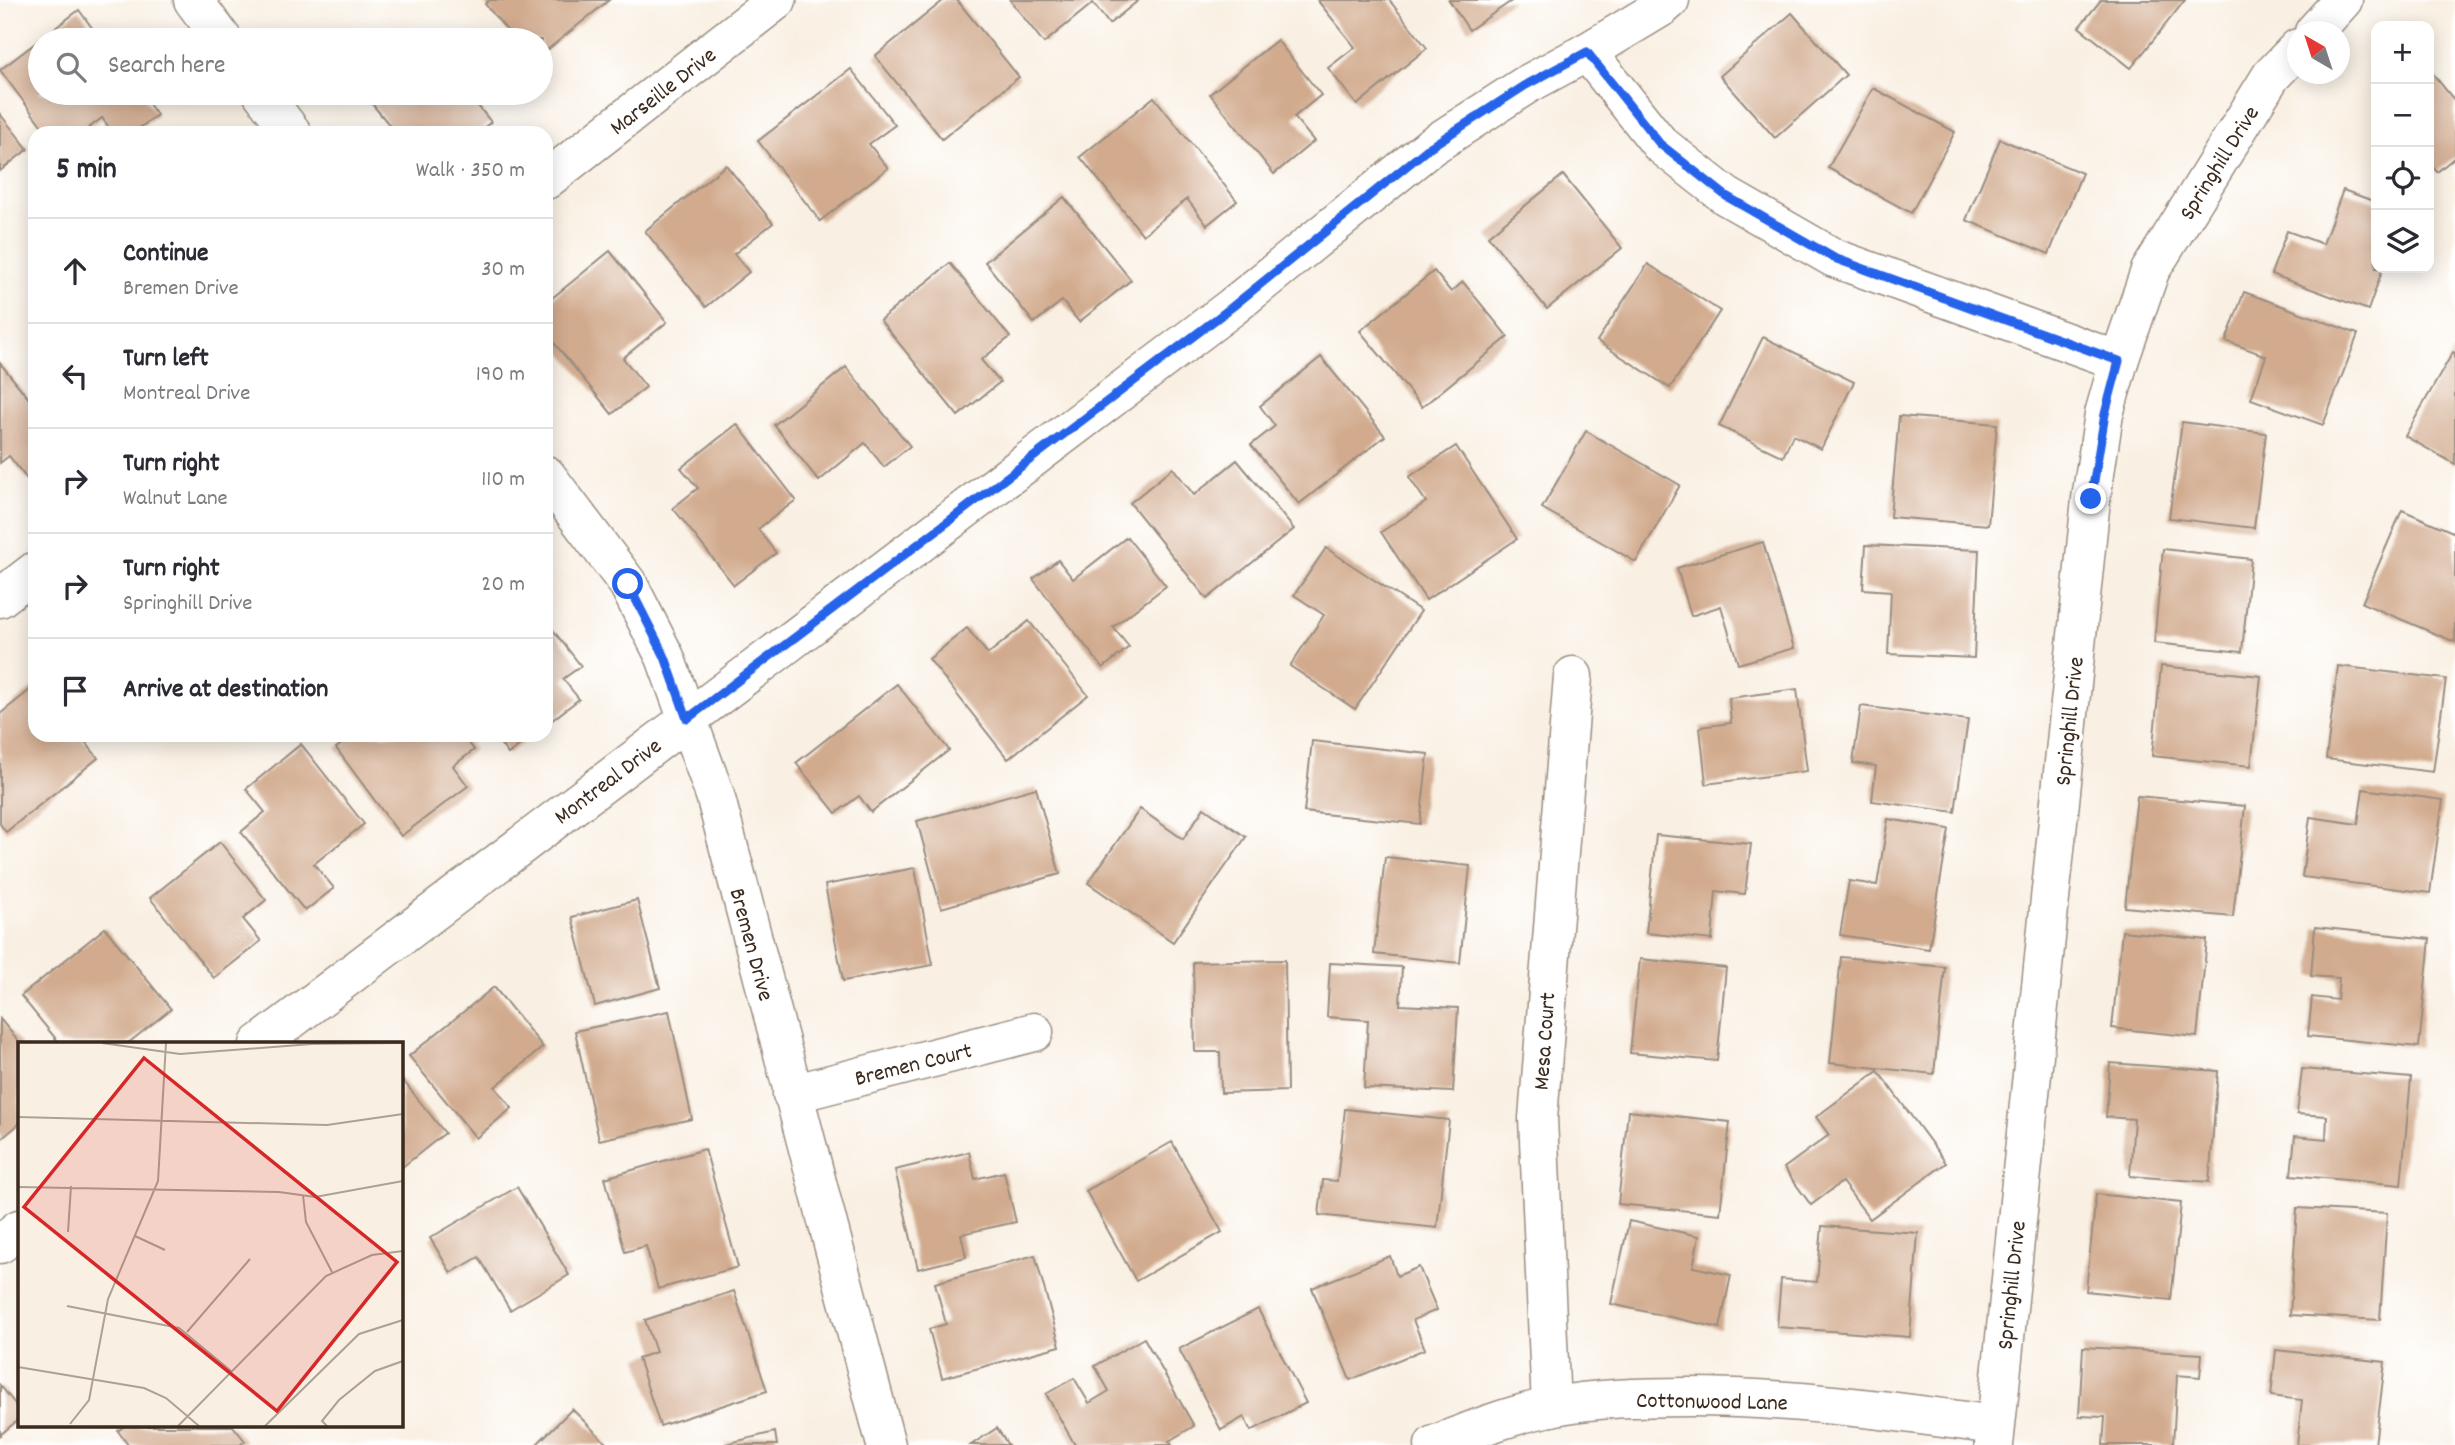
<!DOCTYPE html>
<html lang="en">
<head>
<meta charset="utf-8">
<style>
  body { margin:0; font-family:Dekko,sans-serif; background:#f2f2f3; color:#2b2b33 }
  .controls { position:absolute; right:21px; top:21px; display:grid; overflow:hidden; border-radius:14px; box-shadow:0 4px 18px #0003 }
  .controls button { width:63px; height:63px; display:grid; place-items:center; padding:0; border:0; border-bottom:2px solid #e1e1e2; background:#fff; color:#2b2b33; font:35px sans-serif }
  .compass { position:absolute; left:2287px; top:21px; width:63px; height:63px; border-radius:50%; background:#fff; box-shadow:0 4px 18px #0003; rotate:321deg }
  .stop { position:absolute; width:21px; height:21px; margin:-16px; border:5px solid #2563eb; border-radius:50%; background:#fff }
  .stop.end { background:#2563eb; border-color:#fff; box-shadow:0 2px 7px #0008 }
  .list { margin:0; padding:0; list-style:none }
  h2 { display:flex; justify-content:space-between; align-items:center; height:91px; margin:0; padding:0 28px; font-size:30px }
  h2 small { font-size:23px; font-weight:400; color:#7c7c81 }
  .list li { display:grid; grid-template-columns:46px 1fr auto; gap:21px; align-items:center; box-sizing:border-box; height:105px; padding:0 28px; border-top:2px solid #e1e1e2 }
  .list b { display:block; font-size:26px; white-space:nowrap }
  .list p { margin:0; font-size:23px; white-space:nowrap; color:#7c7c81 }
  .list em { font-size:23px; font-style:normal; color:#7c7c81 }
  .icon { flex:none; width:38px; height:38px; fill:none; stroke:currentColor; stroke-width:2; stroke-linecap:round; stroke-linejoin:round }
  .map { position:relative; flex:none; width:2455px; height:1445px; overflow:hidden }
  .search { position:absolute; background:#fff; box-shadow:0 4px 18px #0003; left:28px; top:28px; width:525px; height:77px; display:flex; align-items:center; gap:18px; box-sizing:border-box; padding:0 24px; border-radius:38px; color:#7c7c81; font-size:26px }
  .panel { position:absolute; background:#fff; box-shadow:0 4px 18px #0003; left:28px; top:126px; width:525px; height:616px; border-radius:21px }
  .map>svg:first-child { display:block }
</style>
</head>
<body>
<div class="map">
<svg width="2455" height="1445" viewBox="0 0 2455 1445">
  <rect width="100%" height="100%" fill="#fff"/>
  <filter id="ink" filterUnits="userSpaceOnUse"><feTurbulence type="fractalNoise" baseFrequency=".0143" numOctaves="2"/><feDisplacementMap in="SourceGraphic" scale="14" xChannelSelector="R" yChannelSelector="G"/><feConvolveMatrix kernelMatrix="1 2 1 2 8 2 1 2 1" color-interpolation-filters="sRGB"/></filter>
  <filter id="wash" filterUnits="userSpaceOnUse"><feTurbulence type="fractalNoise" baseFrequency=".00686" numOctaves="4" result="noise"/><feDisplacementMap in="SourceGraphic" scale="28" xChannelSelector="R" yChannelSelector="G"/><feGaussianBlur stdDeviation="1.57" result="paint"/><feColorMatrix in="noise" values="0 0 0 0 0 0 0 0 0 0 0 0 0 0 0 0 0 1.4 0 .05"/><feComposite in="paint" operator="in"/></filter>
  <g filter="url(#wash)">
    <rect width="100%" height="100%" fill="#f9f0e3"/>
    <g id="blocks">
      <g fill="#d2ab8e">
        <polygon points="489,0 609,0 541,55 541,40 515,40 485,4"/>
        <polygon points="944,0 957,0 1019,77 942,139 875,56"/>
        <polygon points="1010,0 1139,0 1109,24 1093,3 1044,43"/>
        <polygon points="1320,0 1389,0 1427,48 1357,105 1328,68 1355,47 1318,1"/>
        <polygon points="1449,0 1513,0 1469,30"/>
        <polygon points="2101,0 2185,0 2131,68 2079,27"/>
        <polygon points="79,10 101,40 40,40 40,93 141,93 157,115 133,133 113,133 102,118 82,133 47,133 0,70"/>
        <polygon points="1792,13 1846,75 1775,138 1720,76"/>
        <polygon points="1277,40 1321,95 1294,117 1314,141 1274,174 1210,94"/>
        <polygon points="851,69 895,125 869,144 888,168 820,221 758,141"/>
        <polygon points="2429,69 2455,101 2455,157 2437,172 2429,162"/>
        <polygon points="1873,88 1955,132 1911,213 1828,168"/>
        <polygon points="363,93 485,93 475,102 491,122 477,133 396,133"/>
        <polygon points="1154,97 1237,201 1207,225 1187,199 1143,235 1080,157"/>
        <polygon points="0,114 28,149 0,171"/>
        <polygon points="2000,139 2082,173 2049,254 1966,220"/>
        <polygon points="726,165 773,223 734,254 749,272 706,307 645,231"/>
        <polygon points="1563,175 1622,248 1547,309 1488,236"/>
        <polygon points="2343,190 2376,202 2376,268 2383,268 2368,310 2271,274 2287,231 2323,244"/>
        <polygon points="1064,197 1131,280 1079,322 1062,301 1034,323 985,262"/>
        <polygon points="610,251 667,322 623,358 646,387 612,414 546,333 546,303"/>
        <polygon points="950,263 1010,337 981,360 1000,382 958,416 880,320"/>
        <polygon points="1648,264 1720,311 1670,388 1597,341"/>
        <polygon points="1434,271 1451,292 1463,282 1508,337 1422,407 1360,331"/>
        <polygon points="2244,292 2358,334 2323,425 2251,399 2266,356 2226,341"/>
        <polygon points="1763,337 1854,382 1821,449 1793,435 1783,457 1719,426"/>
        <polygon points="2453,352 2455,353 2455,464 2405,436"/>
        <polygon points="1321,357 1385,436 1299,504 1251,445 1275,426 1260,406"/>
        <polygon points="0,363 35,406 35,472 27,479 9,456 0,463"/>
        <polygon points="846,367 910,446 884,467 865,443 819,481 774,425"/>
        <polygon points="1899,416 1997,424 1988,525 1890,517"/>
        <polygon points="2182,422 2266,433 2254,528 2169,518"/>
        <polygon points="737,424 796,500 758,529 776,553 734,585 673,508 698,488 681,468"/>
        <polygon points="1586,431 1680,485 1636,562 1542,508"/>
        <polygon points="1456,446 1517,539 1426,600 1381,532 1426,502 1409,477"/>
        <polygon points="1237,460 1294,529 1207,599 1130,503 1173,468 1194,495"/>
        <polygon points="2402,510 2455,533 2455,642 2362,603"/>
        <polygon points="1127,537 1166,586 1113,627 1129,647 1103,668 1033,579 1058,560 1073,579"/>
        <polygon points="1763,542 1794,648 1738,664 1721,606 1691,616 1677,568"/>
        <polygon points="1866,545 1979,550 1974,658 1888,654 1891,591 1863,589"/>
        <polygon points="1326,548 1421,611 1355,709 1290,666 1324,615 1294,595"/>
        <polygon points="2163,549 2251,559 2242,652 2154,643"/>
        <polygon points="546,621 581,666 563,679 579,699 546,725"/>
        <polygon points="1029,621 1088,695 1008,759 929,659 967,628 988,654"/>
        <polygon points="2161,666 2261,676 2251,766 2152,756"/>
        <polygon points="2338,666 2446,679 2433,772 2326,759"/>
        <polygon points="897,684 949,750 871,812 859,796 836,813 796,763"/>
        <polygon points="35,686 35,735 80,735 98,758 6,832 0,824 0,714"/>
        <polygon points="1797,689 1807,771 1706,784 1700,727 1731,723 1729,698"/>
        <polygon points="1861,706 1968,720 1955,812 1872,801 1876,766 1853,763"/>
        <polygon points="354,735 463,735 474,750 453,766 468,786 401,836 336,748"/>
        <polygon points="494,735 533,735 508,754"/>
        <polygon points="1312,741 1428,754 1420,824 1304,812"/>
        <polygon points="301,744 364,824 314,864 334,888 305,911 241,832 265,812 246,789"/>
        <polygon points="1036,788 1060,874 941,908 917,821"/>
        <polygon points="2363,789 2443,800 2430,893 2302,877 2310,817 2358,824"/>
        <polygon points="2137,796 2245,806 2233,917 2125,907"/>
        <polygon points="1204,808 1246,837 1173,942 1088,883 1140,809 1183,839"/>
        <polygon points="1888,819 1949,829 1929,949 1840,935 1849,881 1877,885"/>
        <polygon points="1656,835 1751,844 1745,894 1716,891 1712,940 1646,933"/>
        <polygon points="220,842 266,900 243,919 261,941 214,978 150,898"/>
        <polygon points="1385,857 1470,866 1460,963 1374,954"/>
        <polygon points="915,868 933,965 843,981 825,885"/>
        <polygon points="637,900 660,988 595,1006 572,917"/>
        <polygon points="2315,927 2430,939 2419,1047 2308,1036 2312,997 2337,1000 2339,978 2311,976"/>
        <polygon points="105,928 171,1009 127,1044 60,1044 21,996"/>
        <polygon points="2122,931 2207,940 2197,1037 2112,1028"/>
        <polygon points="1841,957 1945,967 1934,1074 1830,1063"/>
        <polygon points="1640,959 1726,968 1717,1061 1630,1053"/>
        <polygon points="1285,960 1287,1091 1221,1093 1220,1052 1195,1052 1193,962"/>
        <polygon points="1330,963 1402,967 1400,1005 1458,1008 1453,1092 1364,1088 1368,1020 1327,1017"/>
        <polygon points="494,987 543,1047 495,1087 512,1108 476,1138 409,1056"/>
        <polygon points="669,1011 692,1119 599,1140 575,1031"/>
        <polygon points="0,1019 21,1044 19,1124 0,1140"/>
        <polygon points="2110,1063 2218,1071 2209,1182 2130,1176 2134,1119 2106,1117"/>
        <polygon points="2302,1069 2411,1078 2401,1185 2291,1175 2295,1136 2326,1139 2327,1116 2297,1114"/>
        <polygon points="1878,1071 1946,1163 1870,1219 1842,1182 1811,1205 1784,1168 1829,1135 1816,1117"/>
        <polygon points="401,1078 445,1133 401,1168"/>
        <polygon points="1345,1109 1449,1120 1437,1228 1319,1215 1323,1180 1337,1181"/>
        <polygon points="1628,1111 1730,1122 1720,1214 1618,1204"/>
        <polygon points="1172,1142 1222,1232 1136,1281 1086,1191"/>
        <polygon points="705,1149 738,1267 658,1289 646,1246 625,1252 605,1178"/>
        <polygon points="969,1152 975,1179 1004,1172 1016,1222 961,1234 966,1257 918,1269 895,1170"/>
        <polygon points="517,1187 569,1275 510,1310 479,1257 451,1273 430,1238"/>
        <polygon points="2096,1194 2181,1203 2171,1300 2086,1291"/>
        <polygon points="2297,1208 2387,1213 2380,1320 2290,1315"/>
        <polygon points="1629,1221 1699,1236 1693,1267 1731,1275 1720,1328 1611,1304"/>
        <polygon points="1822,1226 1918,1233 1910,1337 1777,1327 1781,1279 1817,1282"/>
        <polygon points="1035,1255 1060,1346 942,1378 929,1329 946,1324 935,1283"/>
        <polygon points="1390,1256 1397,1276 1419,1267 1437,1310 1413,1320 1425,1349 1350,1380 1312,1288"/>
        <polygon points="734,1291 767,1391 660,1426 638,1358 656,1352 645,1320"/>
        <polygon points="1258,1309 1306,1403 1251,1431 1244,1417 1221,1430 1179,1349"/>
        <polygon points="1144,1338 1194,1426 1169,1441 1172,1445 1075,1445 1046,1394 1074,1378 1089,1403 1109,1391 1095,1366"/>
        <polygon points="2083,1347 2202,1354 2200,1377 2177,1375 2173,1445 2103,1445 2105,1417 2079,1416"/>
        <polygon points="2276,1350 2385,1362 2375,1445 2297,1445 2302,1400 2271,1396"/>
        <polygon points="0,1385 19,1409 19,1419 0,1435"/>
        <polygon points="572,1409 608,1445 536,1445"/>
        <polygon points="124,1426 233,1426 245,1441 240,1445 128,1445 118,1431"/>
        <polygon points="997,1428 1008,1445 971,1445"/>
        <polygon points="775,1432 777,1445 725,1445 725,1444"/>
      </g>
    </g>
  </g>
  <g filter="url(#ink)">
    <use href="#blocks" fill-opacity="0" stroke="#9a8d80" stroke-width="2"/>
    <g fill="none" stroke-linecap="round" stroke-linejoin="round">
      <g stroke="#9a8d80" stroke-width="41">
        <g id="minor">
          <polyline points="193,0 223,40"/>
          <polyline points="2314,32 2343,0"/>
          <polyline points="1587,52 1660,144 1726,196 1834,258 2119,361"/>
          <polyline points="262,93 292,133"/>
          <polyline points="546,180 777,0"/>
          <polyline points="546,475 628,584 665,657 715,795 886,1445"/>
          <polyline points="0,598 35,571"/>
          <polyline points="259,1044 1232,307 1430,147 1526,85 1587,52 1662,7 1670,0"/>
          <polyline points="792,1094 1034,1032"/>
          <polyline points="0,1244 19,1229"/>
          <polyline points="1551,1407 1538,1118 1573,676"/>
          <path d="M1434 1445C1472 1430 1510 1415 1550 1407 1595 1398 1642 1397 1688 1397 1792 1397 1893 1411 1995 1425"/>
          <polyline points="1994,1445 2091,499 2104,414 2119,361 2150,271 2271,76 2298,48"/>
        </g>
      </g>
      <use href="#minor" stroke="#fff" stroke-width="38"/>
    </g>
  </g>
  <g fill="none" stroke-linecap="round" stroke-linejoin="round" filter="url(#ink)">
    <polyline stroke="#2563eb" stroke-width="9" points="628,584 665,657 687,719 1232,307 1430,147 1526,85 1587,52 1660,144 1726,196 1834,258 2119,361 2105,414 2091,499"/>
  </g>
  <g text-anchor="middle" stroke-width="7" stroke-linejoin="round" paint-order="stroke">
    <g font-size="23" fill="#3b2a1e" stroke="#fff">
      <text transform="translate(662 90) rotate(-38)" y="8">Marseille Drive</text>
      <text transform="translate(2218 162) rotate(-58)" y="8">Springhill Drive</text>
      <text transform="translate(2068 721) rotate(-84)" y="8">Springhill Drive</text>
      <text transform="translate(607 780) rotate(-37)" y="8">Montreal Drive</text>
      <text transform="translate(753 944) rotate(75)" y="8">Bremen Drive</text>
      <text transform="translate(1543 1041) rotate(-86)" y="8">Mesa Court</text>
      <text transform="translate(913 1063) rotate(-14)" y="8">Bremen Court</text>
      <text transform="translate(2010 1285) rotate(-84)" y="8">Springhill Drive</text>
      <text transform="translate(1712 1400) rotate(1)" y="8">Cottonwood Lane</text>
    </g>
  </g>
  <g transform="translate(18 1042)">
    <rect width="385" height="385" fill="#f9f0e3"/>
    <path fill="none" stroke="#ada194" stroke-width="2" d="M84 1 162 12 294 2 385 1M0 75 309 83 385 72M0 145 261 150 297 155 385 139M285 153 288 180 314 230M50 190 53 144M117 194 147 208M49 264 161 286 213 329M169 290 232 217M0 325 126 346 148 356 181 384M52 382 71 358 90 257 140 139 148 1M160 384 308 234 354 213 385 209M247 384 341 292 385 278M309 384 304 379 321 358 357 329 385 319"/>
    <path fill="#d62828" fill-opacity="0.15" stroke="#d62828" stroke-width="3.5" d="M126 16 379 220 259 369 6 165Z"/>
    <rect width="385" height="385" fill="none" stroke="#3b2a1e" stroke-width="3.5"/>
  </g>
</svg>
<div class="controls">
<button>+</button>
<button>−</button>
<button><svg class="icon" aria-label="locate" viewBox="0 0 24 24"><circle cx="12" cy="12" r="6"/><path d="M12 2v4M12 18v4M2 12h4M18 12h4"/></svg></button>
<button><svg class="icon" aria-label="layers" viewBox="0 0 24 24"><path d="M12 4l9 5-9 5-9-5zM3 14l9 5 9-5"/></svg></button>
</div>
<svg class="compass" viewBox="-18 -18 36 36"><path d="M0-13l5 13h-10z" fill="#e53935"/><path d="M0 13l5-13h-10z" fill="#7c7c81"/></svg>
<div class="stop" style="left:628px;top:584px"></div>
<div class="stop end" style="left:2091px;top:499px"></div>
<div class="search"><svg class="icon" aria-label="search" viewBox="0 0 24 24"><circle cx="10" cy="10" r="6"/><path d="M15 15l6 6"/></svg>Search here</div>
<section class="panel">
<h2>5 min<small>Walk · 350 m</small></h2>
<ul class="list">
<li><svg class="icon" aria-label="ahead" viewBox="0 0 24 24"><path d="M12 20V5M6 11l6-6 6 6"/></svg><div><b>Continue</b><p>Bremen Drive</p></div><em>30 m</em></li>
<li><svg class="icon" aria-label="left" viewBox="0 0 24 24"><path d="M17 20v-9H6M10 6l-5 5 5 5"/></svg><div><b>Turn left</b><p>Montreal Drive</p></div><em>190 m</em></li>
<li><svg class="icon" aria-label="right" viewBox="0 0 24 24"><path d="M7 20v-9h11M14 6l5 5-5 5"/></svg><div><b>Turn right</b><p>Walnut Lane</p></div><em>110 m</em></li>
<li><svg class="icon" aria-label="right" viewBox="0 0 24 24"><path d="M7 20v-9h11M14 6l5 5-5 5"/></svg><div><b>Turn right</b><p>Springhill Drive</p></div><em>20 m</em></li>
<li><svg class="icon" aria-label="arrive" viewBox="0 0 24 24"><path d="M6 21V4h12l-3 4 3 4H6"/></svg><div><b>Arrive at destination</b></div></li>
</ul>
</section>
</div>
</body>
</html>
